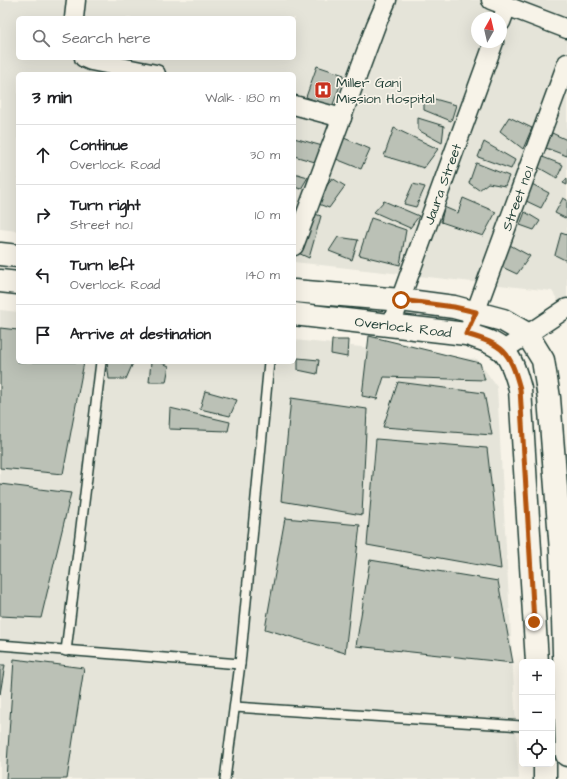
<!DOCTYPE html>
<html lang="en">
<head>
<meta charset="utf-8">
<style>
  body { margin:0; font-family:"Architects Daughter",sans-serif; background:#f6f6f6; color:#202124 }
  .controls { position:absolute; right:12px; bottom:12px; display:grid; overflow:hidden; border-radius:6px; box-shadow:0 4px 16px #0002 }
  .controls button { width:36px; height:36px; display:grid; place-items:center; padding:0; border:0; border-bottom:1px solid #e0e0e0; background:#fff; color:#202124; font:20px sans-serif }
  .compass { position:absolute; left:471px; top:12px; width:36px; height:36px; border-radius:50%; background:#fff; box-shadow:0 4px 16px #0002; rotate:8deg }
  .stop { position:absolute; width:12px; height:12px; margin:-9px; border:3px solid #b45309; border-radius:50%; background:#fff }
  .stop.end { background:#b45309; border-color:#fff; box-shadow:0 1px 4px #0008 }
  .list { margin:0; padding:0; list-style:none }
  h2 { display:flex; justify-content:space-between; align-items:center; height:52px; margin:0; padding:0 16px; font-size:17px }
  h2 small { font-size:13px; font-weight:400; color:#757577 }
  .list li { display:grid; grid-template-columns:26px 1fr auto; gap:12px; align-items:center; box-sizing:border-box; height:60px; padding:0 16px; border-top:1px solid #e0e0e0 }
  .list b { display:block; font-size:15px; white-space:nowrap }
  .list p { margin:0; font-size:13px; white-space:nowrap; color:#757577 }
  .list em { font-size:13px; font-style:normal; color:#757577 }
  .icon { flex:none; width:22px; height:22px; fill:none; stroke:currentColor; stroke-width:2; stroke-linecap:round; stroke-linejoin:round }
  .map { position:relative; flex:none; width:567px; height:779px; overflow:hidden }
  .search { position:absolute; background:#fff; box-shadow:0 4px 16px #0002; left:16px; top:16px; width:280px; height:44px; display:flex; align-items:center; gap:10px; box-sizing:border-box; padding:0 14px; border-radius:6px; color:#757577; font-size:15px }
  .panel { position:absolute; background:#fff; box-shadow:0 4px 16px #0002; left:16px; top:72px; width:280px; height:292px; border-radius:6px }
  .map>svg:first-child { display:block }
</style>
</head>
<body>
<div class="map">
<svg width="567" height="779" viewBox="0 0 567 779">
  <rect width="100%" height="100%" fill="#f7f3e8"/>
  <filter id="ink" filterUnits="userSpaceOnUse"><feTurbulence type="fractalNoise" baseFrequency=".025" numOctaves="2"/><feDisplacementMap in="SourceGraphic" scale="8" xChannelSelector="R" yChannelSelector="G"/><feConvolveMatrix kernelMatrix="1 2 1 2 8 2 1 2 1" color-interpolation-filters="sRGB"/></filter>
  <g filter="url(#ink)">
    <g fill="#e5e4d9" fill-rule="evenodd">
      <path d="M0 0H567V315L552 291 294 262V74H18V231L0 229ZM18 18H294V58H18ZM477 18H501V42H477Z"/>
      <polygon points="0,310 18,312 18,362 294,362 294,340 477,359 497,387 519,779 0,779"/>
    </g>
    <g fill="#bbc1b6" stroke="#1f3d34">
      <polygon points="317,66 344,75 332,107 306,97"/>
      <polygon points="424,96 456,105 451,121 424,110"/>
      <polygon points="509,117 532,128 523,149 500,131"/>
      <polygon points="418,118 444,126 442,143 418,130"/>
      <polygon points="394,128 438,149 424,168 384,156"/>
      <polygon points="552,133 567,140 567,156 546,148"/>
      <polygon points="294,138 326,147 315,162 294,156"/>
      <polygon points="344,138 370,149 361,169 336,159"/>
      <polygon points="484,142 515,160 511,169 478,157"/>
      <polygon points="540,156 563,165 557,178 534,165"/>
      <polygon points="476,163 509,176 505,186 488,183 479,190 469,183"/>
      <polygon points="294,173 308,177 301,189 294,187"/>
      <polygon points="332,178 345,186 329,208 316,203"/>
      <polygon points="567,178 567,185 563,183"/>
      <polygon points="530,183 549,193 541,208 524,200"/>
      <polygon points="413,184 425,187 416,207 404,204"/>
      <polygon points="463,198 496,212 483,236 441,222 444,207 458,213"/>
      <polygon points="563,198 567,200 567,219 555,213"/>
      <polygon points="384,201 419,216 410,228 374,212"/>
      <polygon points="525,212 540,221 534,230 520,225"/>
      <polygon points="312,213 321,216 309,258 296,252"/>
      <polygon points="371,218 406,230 400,265 359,255"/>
      <polygon points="561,233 567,235 567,261 555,255"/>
      <polygon points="338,237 358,240 352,260 329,251"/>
      <polygon points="508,244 530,256 517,274 502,267"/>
      <polygon points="0,328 18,330 18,362 84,362 63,474 0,468"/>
      <polygon points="369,336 480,363 485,380 384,377 377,399 362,396"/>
      <polygon points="332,340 348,340 347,357 331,354"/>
      <polygon points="298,358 319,360 317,374 298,370"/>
      <polygon points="107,362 133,363 126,379 109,379"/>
      <polygon points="151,362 160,362 169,366 166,382 149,382"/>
      <polygon points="398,382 484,393 492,435 383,427"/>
      <polygon points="205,391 237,400 230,416 200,409"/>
      <polygon points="291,398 367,409 362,515 281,501"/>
      <polygon points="170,408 230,422 228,431 169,429"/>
      <polygon points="376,439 487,448 501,569 367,545"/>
      <polygon points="0,484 71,493 41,618 0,616"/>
      <polygon points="285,518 360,525 345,653 265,629"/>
      <polygon points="370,560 498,581 513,663 356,646"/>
      <polygon points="14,659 84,668 67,779 6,779"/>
      <polygon points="0,665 5,665 0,694"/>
    </g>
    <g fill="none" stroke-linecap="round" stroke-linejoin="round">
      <g stroke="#1f3d34" stroke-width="12">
        <g id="lane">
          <polyline points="0,645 240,664"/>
          <polyline points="66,651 101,362"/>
          <polyline points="235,707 522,726"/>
          <polyline points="225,779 240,664 269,362"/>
        </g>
      </g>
      <g stroke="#1f3d34" stroke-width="21">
        <g id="street">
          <polyline points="491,0 567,29"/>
          <polyline points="74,18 76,0"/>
          <polyline points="501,22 507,6"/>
          <polyline points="84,58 91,61 156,74"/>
          <polyline points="294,105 342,118"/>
          <polyline points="294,246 376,25 387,0"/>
          <path id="s1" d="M471 324 567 63"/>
          <path id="s2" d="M391 325 494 42"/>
          <polyline points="504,350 567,308"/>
        </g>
      </g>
      <g stroke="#1f3d34" stroke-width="25">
        <g id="secondary">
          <polyline points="0,254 18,256"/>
          <polyline points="0,281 18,283"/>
          <polyline points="294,291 401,300 454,307 503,320 527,334 543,360 549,398 561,551 567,755"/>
          <path id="s3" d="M294 314 466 334C504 345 510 351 520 389L537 662"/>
          <polyline points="545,764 545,779"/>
        </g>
      </g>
      <use href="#lane" stroke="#f7f3e8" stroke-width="9"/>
      <use href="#street" stroke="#f7f3e8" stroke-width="18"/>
      <use href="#secondary" stroke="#f7f3e8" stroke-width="22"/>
    </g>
  </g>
  <g fill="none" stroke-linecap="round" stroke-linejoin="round" filter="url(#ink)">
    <path stroke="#b45309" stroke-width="5" d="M401 300 454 307 476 312 466 334C504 345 510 351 520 389L534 622"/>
  </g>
  <defs>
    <g id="hospital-square" transform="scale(0.9)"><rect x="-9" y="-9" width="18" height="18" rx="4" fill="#c8321e" stroke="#f7f3e8"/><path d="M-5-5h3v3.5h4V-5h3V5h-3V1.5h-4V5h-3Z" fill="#fff"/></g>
  </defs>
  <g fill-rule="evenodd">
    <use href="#hospital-square" x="323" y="90"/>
  </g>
  <g text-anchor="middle" stroke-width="3.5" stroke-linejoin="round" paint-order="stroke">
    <g font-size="14" fill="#1f3d34" stroke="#f7f3e8" text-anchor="start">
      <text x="336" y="87">Miller Ganj<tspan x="336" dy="16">Mission Hospital</tspan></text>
    </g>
    <g font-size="14" fill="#1f3d34" stroke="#f7f3e8">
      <text dy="5" stroke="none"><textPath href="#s2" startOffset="150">Jaura Street</textPath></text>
      <text dy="5" stroke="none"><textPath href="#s1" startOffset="134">Street no.1</textPath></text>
      <text dy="5" stroke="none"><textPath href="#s3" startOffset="110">Overlock Road</textPath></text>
    </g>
  </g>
</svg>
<div class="controls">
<button>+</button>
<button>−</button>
<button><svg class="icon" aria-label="locate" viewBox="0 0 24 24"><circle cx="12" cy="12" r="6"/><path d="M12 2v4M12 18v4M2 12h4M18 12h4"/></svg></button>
</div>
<svg class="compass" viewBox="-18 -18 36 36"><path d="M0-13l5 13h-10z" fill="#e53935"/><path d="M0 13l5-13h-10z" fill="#757577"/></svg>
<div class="stop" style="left:401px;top:300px"></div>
<div class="stop end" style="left:534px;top:622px"></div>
<div class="search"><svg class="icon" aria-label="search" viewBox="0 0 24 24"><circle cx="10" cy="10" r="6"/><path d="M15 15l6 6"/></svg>Search here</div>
<section class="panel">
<h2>3 min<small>Walk · 180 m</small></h2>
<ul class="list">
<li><svg class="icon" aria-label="ahead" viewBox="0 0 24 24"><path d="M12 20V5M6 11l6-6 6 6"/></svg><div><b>Continue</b><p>Overlock Road</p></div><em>30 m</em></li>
<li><svg class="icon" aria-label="right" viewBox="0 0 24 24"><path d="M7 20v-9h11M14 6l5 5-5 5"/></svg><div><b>Turn right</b><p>Street no.1</p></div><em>10 m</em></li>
<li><svg class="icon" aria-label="left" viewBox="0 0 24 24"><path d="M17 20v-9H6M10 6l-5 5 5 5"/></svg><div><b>Turn left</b><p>Overlock Road</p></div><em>140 m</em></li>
<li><svg class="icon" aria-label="arrive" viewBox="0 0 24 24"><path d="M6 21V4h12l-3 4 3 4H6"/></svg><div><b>Arrive at destination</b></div></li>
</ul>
</section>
</div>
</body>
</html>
